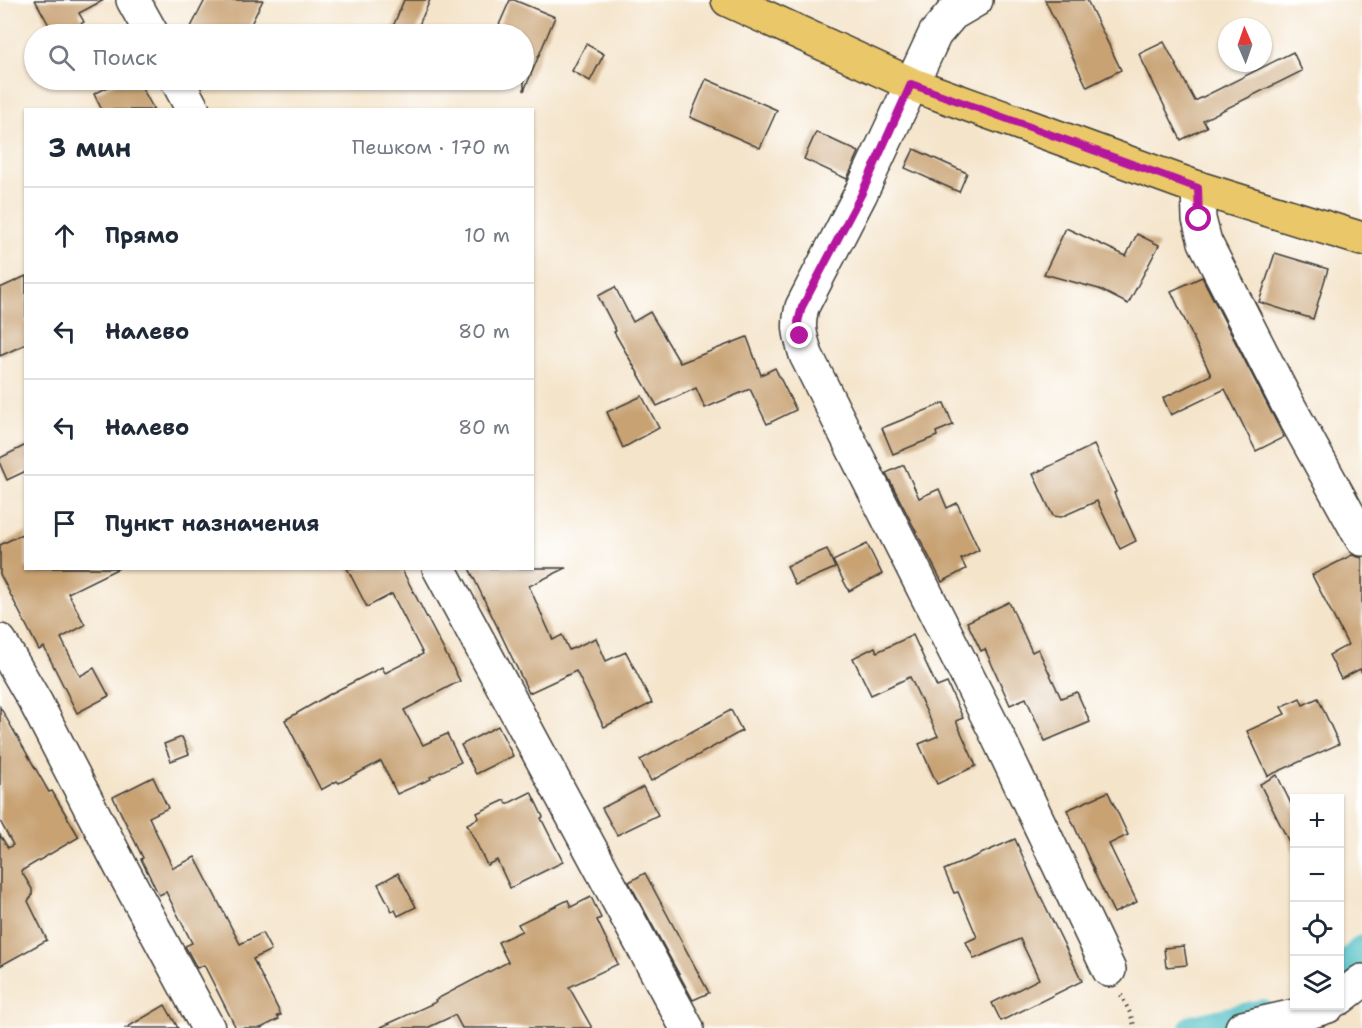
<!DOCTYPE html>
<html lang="ru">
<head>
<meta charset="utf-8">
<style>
  body { margin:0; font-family:"Shantell Sans",sans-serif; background:#f6f6f7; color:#1f2937 }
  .controls { position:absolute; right:18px; bottom:18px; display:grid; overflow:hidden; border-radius:0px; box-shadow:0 2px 4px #0004 }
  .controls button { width:54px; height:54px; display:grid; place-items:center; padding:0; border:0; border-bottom:2px solid #e0e1e3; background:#fff; color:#1f2937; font:30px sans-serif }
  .compass { position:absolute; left:1218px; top:18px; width:54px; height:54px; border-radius:50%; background:#fff; box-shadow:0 2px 4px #0004; rotate:358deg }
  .stop { position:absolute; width:18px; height:18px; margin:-14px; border:4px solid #b5179e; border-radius:50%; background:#fff }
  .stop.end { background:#b5179e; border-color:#fff; box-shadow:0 2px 6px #0008 }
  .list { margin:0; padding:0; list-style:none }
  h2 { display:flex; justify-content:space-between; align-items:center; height:78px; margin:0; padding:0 24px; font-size:26px }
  h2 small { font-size:20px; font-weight:400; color:#747a83 }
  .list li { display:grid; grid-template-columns:39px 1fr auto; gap:18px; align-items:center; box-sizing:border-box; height:96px; padding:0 24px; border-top:2px solid #e0e1e3 }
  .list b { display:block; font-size:22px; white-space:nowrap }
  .list em { font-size:20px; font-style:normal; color:#747a83 }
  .icon { flex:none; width:33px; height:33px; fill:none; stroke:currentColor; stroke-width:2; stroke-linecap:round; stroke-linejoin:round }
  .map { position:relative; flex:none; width:1362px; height:1028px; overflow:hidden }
  .search { position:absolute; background:#fff; box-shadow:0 2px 4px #0004; left:24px; top:24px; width:510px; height:66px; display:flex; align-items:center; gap:15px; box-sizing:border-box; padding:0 21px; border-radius:33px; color:#747a83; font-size:22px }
  .panel { position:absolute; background:#fff; box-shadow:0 2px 4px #0004; left:24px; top:108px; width:510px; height:462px; border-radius:0px }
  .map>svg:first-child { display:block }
</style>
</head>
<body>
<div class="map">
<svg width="1362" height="1028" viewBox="0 0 1362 1028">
  <rect width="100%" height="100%" fill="#fff"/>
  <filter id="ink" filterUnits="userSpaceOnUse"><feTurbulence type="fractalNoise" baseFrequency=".0167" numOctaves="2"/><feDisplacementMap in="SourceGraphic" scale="12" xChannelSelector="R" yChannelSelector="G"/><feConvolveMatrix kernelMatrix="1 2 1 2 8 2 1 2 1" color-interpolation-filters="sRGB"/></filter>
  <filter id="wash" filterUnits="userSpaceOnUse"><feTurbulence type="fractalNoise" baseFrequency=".008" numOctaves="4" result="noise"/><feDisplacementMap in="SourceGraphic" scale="24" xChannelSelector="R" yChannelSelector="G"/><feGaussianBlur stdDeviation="1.35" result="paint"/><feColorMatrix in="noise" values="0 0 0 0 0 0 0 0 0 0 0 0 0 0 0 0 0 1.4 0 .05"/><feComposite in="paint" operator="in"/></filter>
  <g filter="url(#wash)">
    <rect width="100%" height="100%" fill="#f4e4ca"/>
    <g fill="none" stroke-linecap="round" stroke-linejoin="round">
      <g stroke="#4fbdc3" stroke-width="26">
        <polyline points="1340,970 1362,948"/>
        <polyline points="1192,1028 1262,1012"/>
      </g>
    </g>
    <g id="blocks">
      <g fill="#c8a273">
        <polygon points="35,0 104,0 79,13 84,22 62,34 54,34"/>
        <polygon points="205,0 263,0 246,34 206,34 191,27"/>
        <polygon points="404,0 430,0 415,34 405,34 392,29"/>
        <polygon points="510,0 514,0 555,17 524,91 524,34 495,34"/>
        <polygon points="1045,0 1087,0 1121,70 1087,87"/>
        <polygon points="1164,42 1195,101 1293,52 1302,71 1203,120 1207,127 1181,140 1139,54"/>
        <polygon points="586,44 604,54 590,81 572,71"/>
        <polygon points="706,79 777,110 760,148 690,117"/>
        <polygon points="122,80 138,80 154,110 102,110 94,94"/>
        <polygon points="816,132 859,152 847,179 804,159"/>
        <polygon points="914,149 967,173 959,192 905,168"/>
        <polygon points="1066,228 1126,256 1137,234 1159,245 1128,304 1099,289 1044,274"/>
        <polygon points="1275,253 1328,269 1313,319 1259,302"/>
        <polygon points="26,276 26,344 0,356 0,288"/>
        <polygon points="1202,277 1284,437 1256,451 1225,389 1171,415 1163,398 1211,375 1171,291"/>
        <polygon points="615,287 633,322 650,312 680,363 747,337 761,375 775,368 796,410 767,424 750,389 705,408 696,388 657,406 614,332 616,331 598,296"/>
        <polygon points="642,396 659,428 623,448 607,412"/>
        <polygon points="944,403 953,425 936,432 937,436 893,454 882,428"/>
        <polygon points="26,445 26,471 7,480 0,464 0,458"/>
        <polygon points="1094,445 1116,492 1114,493 1136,541 1120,549 1097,501 1061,517 1053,516 1033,474"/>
        <polygon points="904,465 919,498 939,489 947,508 957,503 979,550 961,559 966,569 942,582 886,473"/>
        <polygon points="26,532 26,568 119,568 68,593 85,625 61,638 80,676 94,668 109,696 77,713 44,647 39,650 0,574 0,545"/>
        <polygon points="867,544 882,574 849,591 833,561"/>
        <polygon points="827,549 835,568 795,585 787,566"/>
        <polygon points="1352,555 1362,558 1362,673 1360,669 1341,679 1329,655 1348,645 1312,575"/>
        <polygon points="347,568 401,568 460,681 404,710 423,745 447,734 461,762 430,777 431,779 397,794 381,761 339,783 337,781 321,790 285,720 332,693 382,667 385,673 423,654 392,594 367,607"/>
        <polygon points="469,568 566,568 529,586 553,640 562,635 569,650 596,638 606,661 626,652 652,703 604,727 576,671 529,693"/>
        <polygon points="1009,602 1032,652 1038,649 1061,698 1077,692 1090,722 1045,741 1026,698 1010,705 985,649 981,651 967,622"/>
        <polygon points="913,635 937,687 947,683 963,718 956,721 976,766 937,784 919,744 938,736 910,677 871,695 853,658 875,647 877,652"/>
        <polygon points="1300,698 1303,705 1318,698 1339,744 1268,776 1247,731 1285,714 1281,707"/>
        <polygon points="0,707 49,792 52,791 79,837 21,871 32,889 32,896 28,901 47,940 0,966 0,835 8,848 13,845 0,821"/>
        <polygon points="731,710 742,731 651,781 640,760"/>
        <polygon points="498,726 513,756 476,774 461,745"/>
        <polygon points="182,737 189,754 171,761 164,744"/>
        <polygon points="1277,775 1294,810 1294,852 1260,784"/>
        <polygon points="153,777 168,808 149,817 173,868 195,857 240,944 262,933 271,950 253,959 281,1015 277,1016 279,1019 261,1028 236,1028 204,965 197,968 185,946 192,943 166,892 159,895 141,859 143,858 113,797"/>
        <polygon points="643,787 658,815 617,835 602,808"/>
        <polygon points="531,792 543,817 541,818 563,862 510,888 497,860 487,865 467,824 479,818 477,813 505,800 507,804"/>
        <polygon points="1108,792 1128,835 1109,844 1137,902 1114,913 1093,870 1094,870 1067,810"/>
        <polygon points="1015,839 1038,891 1082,981 1001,1021 992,1003 1039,979 1020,939 974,959 966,942 977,937 958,892 954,893 944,870"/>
        <polygon points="398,873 416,907 398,916 395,910 392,911 378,884"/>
        <polygon points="645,873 709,993 693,1000 629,882"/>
        <polygon points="591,897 601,918 597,920 618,964 569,987 592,1028 462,1028 455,1015 427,1028 379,1028 436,1002 435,1000 508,962 498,942 522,931 518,924 568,900 571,907"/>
        <polygon points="1184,946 1187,965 1166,967 1164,948"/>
        <polygon points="165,1005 178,1028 126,1028"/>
      </g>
    </g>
  </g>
  <g filter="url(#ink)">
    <use href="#blocks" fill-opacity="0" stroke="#3c3a36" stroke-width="1.5"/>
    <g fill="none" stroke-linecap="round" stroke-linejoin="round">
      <g stroke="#3c3a36" stroke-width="36">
        <g id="minor">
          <polyline points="133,0 152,34"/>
          <path d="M976 0 952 14 935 34 860 195 802 307C797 328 800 334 806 355L997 735 1109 970"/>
          <polyline points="177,80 193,110"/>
          <polyline points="1198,188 1199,219 1205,242 1287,403 1362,539"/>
          <polyline points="439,568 687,1028"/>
          <polyline points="0,641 36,703 121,867 208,1028"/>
          <polyline points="1340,998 1362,981"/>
          <polyline points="1242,1028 1303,1014 1328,1006"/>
        </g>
      </g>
      <g stroke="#3c3a36" stroke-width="36">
        <polyline id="major" points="728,0 911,84 1198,188 1362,239"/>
      </g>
      <polyline stroke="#3c3a36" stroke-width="4" stroke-dasharray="1.5 4.5" stroke-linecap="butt" points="1121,995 1130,1013 1135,1028"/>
      <use href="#minor" stroke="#fff" stroke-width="33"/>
      <use href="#major" stroke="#eac769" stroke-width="33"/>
    </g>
  </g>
  <g fill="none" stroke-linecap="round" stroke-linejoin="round" filter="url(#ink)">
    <polyline stroke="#b5179e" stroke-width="8" points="800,336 798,322 802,307 861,195 911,84 1198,188 1199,219"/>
  </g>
</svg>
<div class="controls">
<button>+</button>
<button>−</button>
<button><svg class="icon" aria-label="locate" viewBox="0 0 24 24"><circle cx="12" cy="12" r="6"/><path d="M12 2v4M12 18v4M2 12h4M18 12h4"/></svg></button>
<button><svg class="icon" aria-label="layers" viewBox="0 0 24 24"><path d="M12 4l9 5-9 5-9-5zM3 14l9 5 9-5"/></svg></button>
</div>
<svg class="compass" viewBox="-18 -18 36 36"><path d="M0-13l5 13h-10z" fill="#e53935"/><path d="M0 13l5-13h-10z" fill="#747a83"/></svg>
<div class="stop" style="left:1199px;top:219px"></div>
<div class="stop end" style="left:800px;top:336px"></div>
<div class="search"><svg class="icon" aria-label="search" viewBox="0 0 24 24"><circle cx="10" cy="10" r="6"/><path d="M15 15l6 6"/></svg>Поиск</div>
<section class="panel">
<h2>3 мин<small>Пешком · 170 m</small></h2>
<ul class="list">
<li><svg class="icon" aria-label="ahead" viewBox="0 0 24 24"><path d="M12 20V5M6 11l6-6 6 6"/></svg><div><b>Прямо</b></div><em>10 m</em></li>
<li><svg class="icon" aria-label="left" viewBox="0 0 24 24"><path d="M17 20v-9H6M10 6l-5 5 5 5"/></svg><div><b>Налево</b></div><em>80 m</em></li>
<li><svg class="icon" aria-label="left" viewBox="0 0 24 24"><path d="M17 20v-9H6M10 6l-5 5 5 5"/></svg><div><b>Налево</b></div><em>80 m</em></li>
<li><svg class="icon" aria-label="arrive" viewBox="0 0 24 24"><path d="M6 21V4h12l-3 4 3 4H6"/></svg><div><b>Пункт назначения</b></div></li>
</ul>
</section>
</div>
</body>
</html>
